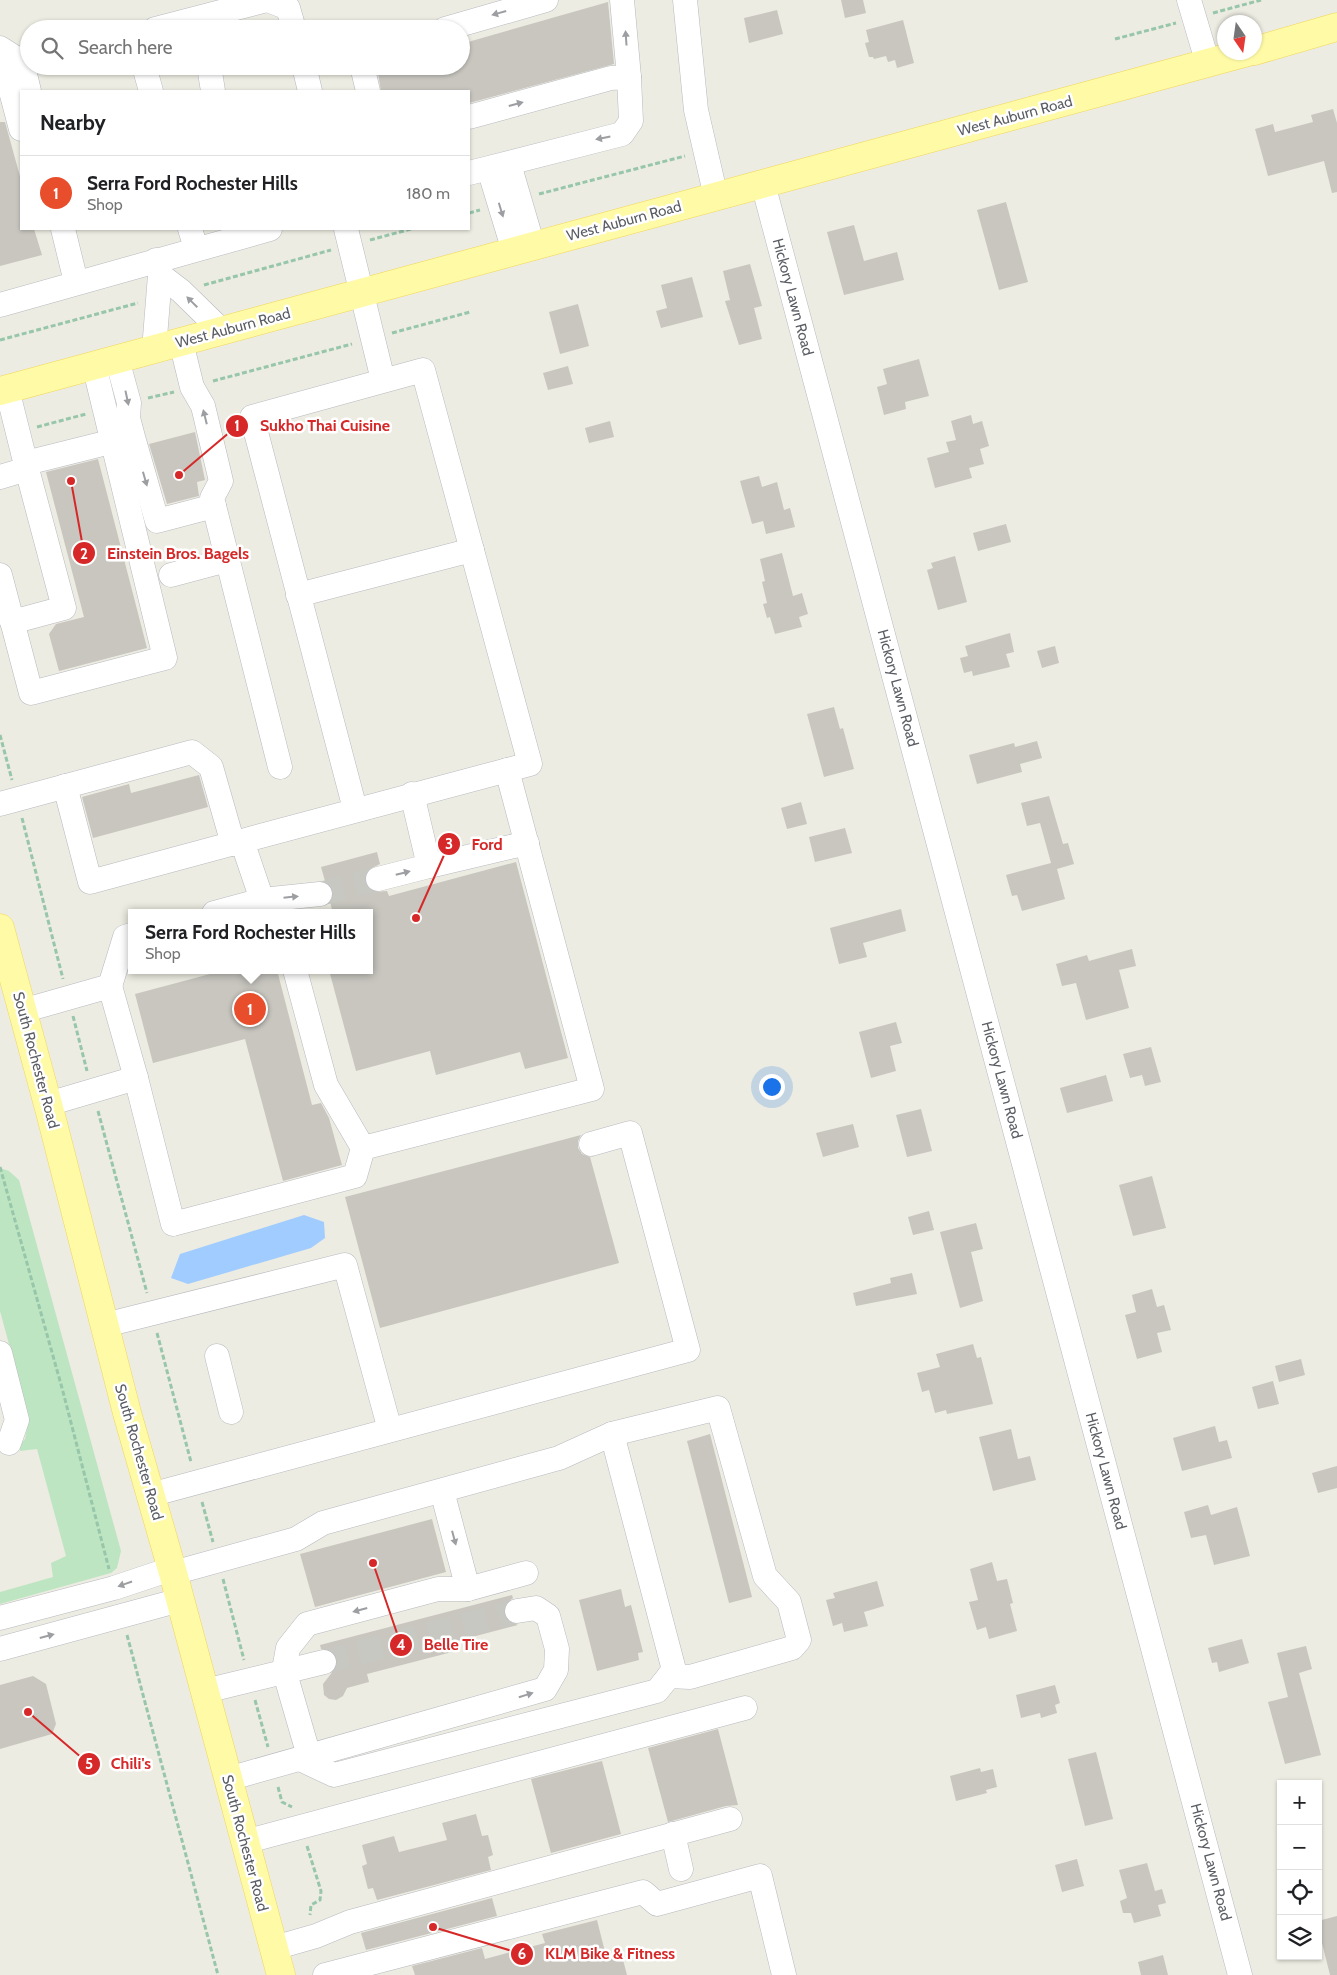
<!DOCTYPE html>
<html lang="en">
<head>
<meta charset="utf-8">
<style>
  body { margin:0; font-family:Cabin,sans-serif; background:#f2f2f2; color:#202124 }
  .controls { position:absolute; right:15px; bottom:15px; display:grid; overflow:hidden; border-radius:0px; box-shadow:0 1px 4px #0004 }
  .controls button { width:45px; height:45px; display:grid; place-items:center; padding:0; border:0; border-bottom:1px solid #e0e0e0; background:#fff; color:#202124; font:25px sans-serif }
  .compass { position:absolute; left:1217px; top:15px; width:45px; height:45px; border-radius:50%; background:#fff; box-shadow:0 1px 4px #0004; rotate:167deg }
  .you { position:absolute; left:771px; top:1086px; width:18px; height:18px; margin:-12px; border:4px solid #fff; border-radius:50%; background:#1a73e8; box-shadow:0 0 0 8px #1a73e833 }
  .badge { display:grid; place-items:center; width:32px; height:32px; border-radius:50%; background:#e94e2c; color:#fff; font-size:16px; font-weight:700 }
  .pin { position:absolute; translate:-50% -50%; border:2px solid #fff; box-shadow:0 1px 5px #0006 }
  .popup { position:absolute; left:128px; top:909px; width:245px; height:65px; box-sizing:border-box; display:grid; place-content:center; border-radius:0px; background:#fff; filter:drop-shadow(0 1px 4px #0005); font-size:16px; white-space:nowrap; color:#757577 }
  .popup b { font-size:19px; color:#202124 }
  .popup::after { content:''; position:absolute; left:50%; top:100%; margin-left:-10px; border:10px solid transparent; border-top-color:#fff }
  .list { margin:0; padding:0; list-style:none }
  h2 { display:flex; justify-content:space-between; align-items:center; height:65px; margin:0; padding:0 20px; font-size:21px }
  h2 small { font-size:16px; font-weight:400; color:#757577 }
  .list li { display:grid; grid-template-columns:32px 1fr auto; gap:15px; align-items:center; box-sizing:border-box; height:75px; padding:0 20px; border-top:1px solid #e0e0e0 }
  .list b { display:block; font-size:19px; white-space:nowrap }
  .list p { margin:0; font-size:16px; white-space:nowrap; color:#757577 }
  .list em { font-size:16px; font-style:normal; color:#757577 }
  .icon { flex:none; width:28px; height:28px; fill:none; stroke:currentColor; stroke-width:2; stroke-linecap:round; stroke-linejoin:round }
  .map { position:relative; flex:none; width:1337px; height:1975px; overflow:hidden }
  .search { position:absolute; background:#fff; box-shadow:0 1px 4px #0004; left:20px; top:20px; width:450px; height:55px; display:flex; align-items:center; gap:12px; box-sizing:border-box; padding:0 18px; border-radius:28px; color:#757577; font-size:19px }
  .panel { position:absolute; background:#fff; box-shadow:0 1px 4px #0004; left:20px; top:90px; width:450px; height:140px; border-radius:0px }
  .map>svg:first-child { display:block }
</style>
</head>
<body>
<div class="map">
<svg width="1337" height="1975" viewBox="0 0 1337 1975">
  <rect width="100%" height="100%" fill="#edece2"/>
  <polygon fill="#bee5c2" points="0,1168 9,1171 19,1180 121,1551 117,1568 111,1573 0,1604 0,1592 53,1577 51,1563 66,1556 37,1449 20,1451 20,1444 25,1439 29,1418 0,1311"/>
  <polygon fill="#a0ccff" points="304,1215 324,1222 325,1238 311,1248 188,1284 171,1278 180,1254"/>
  <g fill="#c8c6bf">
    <polygon points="841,0 863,0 866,13 845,18"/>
    <polygon points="608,2 614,64 469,103 469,91 381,91 377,68 461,66 461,44"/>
    <polygon points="777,10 783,34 749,43 744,18"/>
    <polygon points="903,20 914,63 897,68 895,60 888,62 886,56 874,59 873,57 869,57 865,43 869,42 866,30"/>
    <polygon points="1333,109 1337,123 1337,192 1332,193 1324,161 1268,176 1255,129 1273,124 1275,132 1313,122 1311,115"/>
    <polygon points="0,122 5,122 21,180 21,229 34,229 42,255 0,266"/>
    <polygon points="1006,202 1028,282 999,290 977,210"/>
    <polygon points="854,225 864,261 897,252 904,280 844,295 827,232"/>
    <polygon points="750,264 762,306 754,308 762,339 739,345 725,301 730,300 723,271"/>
    <polygon points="692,277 703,317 661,328 656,311 667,308 661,285"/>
    <polygon points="578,304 589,346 560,354 549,312"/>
    <polygon points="919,359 929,396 905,402 906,409 884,415 877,387 887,384 883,369"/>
    <polygon points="568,366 573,384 548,390 543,373"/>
    <polygon points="971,415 973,424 982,421 989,446 980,449 984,464 969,468 972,478 935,488 927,458 949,452 946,442 956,440 951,421"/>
    <polygon points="610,421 614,437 589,443 585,428"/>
    <polygon points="195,432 205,480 197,482 199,496 167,504 149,444"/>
    <polygon points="98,459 147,648 59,671 49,634 56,624 84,617 46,472"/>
    <polygon points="759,476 762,487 777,482 784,510 790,508 795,527 766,534 763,521 752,524 740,481"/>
    <polygon points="1006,524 1011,542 978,551 973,533"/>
    <polygon points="782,553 793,596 802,593 808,614 799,617 802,627 775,634 770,617 767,618 763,604 767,603 762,582 765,581 760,559"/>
    <polygon points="955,556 967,602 938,610 927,570 933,568 931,563"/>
    <polygon points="1010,633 1014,652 1006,654 1010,667 973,676 972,671 964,673 960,658 968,656 965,646"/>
    <polygon points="1055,646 1059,663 1042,668 1037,651"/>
    <polygon points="834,707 840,729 843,728 854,769 824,777 807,714"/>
    <polygon points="1037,741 1042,758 1020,764 1022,772 977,784 969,755 1014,743 1015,747"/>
    <polygon points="199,775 208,807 93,838 82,797 129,784 131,793"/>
    <polygon points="1049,796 1063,844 1068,843 1074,864 1057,869 1065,899 1022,911 1017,895 1012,896 1006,875 1051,863 1040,823 1027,826 1021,803"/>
    <polygon points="801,802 807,824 787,829 781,808"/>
    <polygon points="845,828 852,853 815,862 809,837"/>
    <polygon points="377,852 380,864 368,870 365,882 368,888 374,892 387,891 389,896 516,862 568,1058 525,1069 520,1052 436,1075 430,1051 356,1071 329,970 369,970 369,913 333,913 330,902 334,892 331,886 325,881 321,867"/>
    <polygon points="901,909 906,931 863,943 867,957 839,964 830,928"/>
    <polygon points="1132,949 1136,966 1119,970 1129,1008 1086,1020 1076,983 1062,986 1056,964 1087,955 1089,961"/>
    <polygon points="225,970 277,970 312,1105 321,1103 329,1118 342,1165 283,1181 245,1039 153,1063 135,994"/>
    <polygon points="896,1022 902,1043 890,1046 896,1071 871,1078 859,1032"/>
    <polygon points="1151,1047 1161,1082 1145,1086 1142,1075 1130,1078 1123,1054"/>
    <polygon points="1106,1075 1113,1101 1067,1113 1060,1088"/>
    <polygon points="921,1109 932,1151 907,1157 896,1115"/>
    <polygon points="853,1124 859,1147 823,1157 816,1133"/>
    <polygon points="581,1135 578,1141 578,1148 582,1154 590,1157 619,1263 380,1328 345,1197"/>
    <polygon points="1152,1176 1166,1228 1133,1236 1119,1185"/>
    <polygon points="929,1211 934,1230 913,1235 908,1217"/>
    <polygon points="976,1223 983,1249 971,1252 983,1301 960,1308 940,1232"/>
    <polygon points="912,1273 917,1294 856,1306 853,1293 891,1283 890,1278"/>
    <polygon points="1152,1289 1157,1307 1164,1305 1171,1330 1157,1333 1162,1352 1137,1359 1125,1315 1136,1312 1132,1295"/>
    <polygon points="973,1344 977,1358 981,1357 993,1404 947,1414 946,1410 935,1413 929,1390 922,1392 917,1373 940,1367 936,1354"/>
    <polygon points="1301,1359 1305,1375 1279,1382 1275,1366"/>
    <polygon points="1273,1381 1279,1404 1258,1409 1252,1387"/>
    <polygon points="1215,1426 1219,1442 1227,1440 1232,1458 1182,1471 1173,1438"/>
    <polygon points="1011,1429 1018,1459 1030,1456 1036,1480 993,1491 979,1437"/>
    <polygon points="710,1434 752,1597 729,1603 687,1441"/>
    <polygon points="1337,1466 1337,1488 1318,1493 1312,1473"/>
    <polygon points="1208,1505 1211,1515 1237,1507 1250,1556 1214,1565 1206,1535 1191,1538 1184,1512"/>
    <polygon points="432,1519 446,1572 315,1607 300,1554"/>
    <polygon points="992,1562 997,1581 1007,1579 1013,1603 1010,1604 1017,1631 989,1639 986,1627 977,1630 969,1602 978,1600 970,1569"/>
    <polygon points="877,1581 884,1606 864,1612 868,1626 844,1632 842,1623 833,1626 826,1600 835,1598 833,1593"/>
    <polygon points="621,1589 625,1607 631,1605 643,1652 638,1653 639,1660 597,1671 579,1600"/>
    <polygon points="512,1595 513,1598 504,1606 504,1614 507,1620 518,1625 453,1642 456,1651 367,1674 369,1682 347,1688 343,1696 336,1700 329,1699 324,1695 323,1684 337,1666 337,1659 334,1652 321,1649 320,1645"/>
    <polygon points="1242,1639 1249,1663 1219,1672 1217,1662 1212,1663 1208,1648"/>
    <polygon points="1306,1646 1312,1669 1299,1673 1321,1755 1285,1764 1268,1702 1288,1697 1277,1653"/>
    <polygon points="33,1676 46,1684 56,1724 52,1734 0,1749 0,1685"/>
    <polygon points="1055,1685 1060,1703 1055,1705 1057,1713 1041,1718 1040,1713 1021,1718 1016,1695"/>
    <polygon points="718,1729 738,1805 726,1806 668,1822 648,1748"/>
    <polygon points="1096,1752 1113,1819 1085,1826 1068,1759"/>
    <polygon points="602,1761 621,1834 551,1853 531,1779"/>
    <polygon points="980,1768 981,1772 993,1769 997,1787 986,1790 987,1793 956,1801 950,1776"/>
    <polygon points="476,1814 482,1836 488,1835 493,1855 488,1857 491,1870 377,1900 373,1888 368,1889 362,1866 367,1864 362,1845 394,1836 399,1852 447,1840 442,1823"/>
    <polygon points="1077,1859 1084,1886 1062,1892 1055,1865"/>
    <polygon points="1147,1863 1155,1891 1162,1889 1166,1903 1158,1905 1161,1916 1134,1923 1131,1913 1123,1913 1120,1901 1127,1898 1119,1870"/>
    <polygon points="492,1898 497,1916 366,1950 361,1933"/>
    <polygon points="1337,1916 1337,1975 1330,1975 1322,1943 1318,1944 1318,1921"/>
    <polygon points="597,1920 607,1960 622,1956 627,1975 415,1975 412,1966 482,1948 485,1959 545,1943 542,1934"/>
    <polygon points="1163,1955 1168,1975 1141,1975 1138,1962"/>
  </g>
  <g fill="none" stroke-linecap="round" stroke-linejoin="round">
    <g stroke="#c8c8c2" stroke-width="24" stroke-dasharray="24 12" stroke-linecap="butt">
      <polyline points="320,894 378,879"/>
      <polyline points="324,1662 517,1611"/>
    </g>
    <g stroke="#b7b9bf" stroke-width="25">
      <g id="minor">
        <polyline points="268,0 288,8 294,29"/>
        <polyline points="622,0 629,77"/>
        <polyline points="685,0 696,110 716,197"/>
        <polyline points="1189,0 1208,64"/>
        <polyline points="155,29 267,0"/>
        <polyline points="445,29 546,0"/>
        <polyline points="0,48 22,62 29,61"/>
        <polyline points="22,62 29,91"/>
        <polyline points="0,65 7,76 21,129"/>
        <polyline points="144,66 151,91"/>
        <polyline points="209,66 213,91"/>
        <polyline points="304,66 310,91"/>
        <polyline points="362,66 368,91"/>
        <polyline points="469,117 611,78 629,77 631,121 622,134 469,173"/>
        <polyline points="509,164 533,246"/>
        <polyline points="489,169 514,251"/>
        <polyline points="763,184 1240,1975"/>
        <polyline points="63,229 76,282"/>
        <polyline points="190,229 196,248"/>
        <polyline points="346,229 383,380"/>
        <polyline points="160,275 181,291 222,331"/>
        <polyline points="0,305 270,229"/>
        <polyline points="181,342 192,387 203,406 221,481 212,498 280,767"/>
        <polyline points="154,350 160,275 156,260"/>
        <polyline points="117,359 129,403 128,418 133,437 157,521 214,506"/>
        <polyline points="26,463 126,438"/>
        <polyline points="0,477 27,469 7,389"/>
        <polyline points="0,575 31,693 165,658 94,365"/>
        <polyline points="171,575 227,560"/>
        <polyline points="298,595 472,550"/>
        <polyline points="12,622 64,608 27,469"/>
        <polyline points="65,786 90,882 242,841"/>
        <polyline points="412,794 429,866 527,843"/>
        <polyline points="0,804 192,752 211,767 233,844"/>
        <polyline points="378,879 429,866"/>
        <polyline points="214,913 262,900 320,894"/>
        <polyline points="271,913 262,900 242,841 530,764 423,370 252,417 355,809"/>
        <polyline points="110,986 125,937 131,935"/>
        <polyline points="22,1011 110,986 136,1078 48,1104"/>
        <polyline points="136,1078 173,1224 355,1176 363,1148 326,1085 295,970"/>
        <polyline points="363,1148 592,1089 507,770"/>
        <polyline points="105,1325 345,1265 390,1430"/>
        <polyline points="0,1353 17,1420 9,1443"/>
        <polyline points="217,1356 231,1412"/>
        <polyline points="612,1434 718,1408 765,1576 789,1602 799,1640 792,1648 690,1677 669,1676"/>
        <polyline points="150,1495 688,1350 630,1133 591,1144"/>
        <polyline points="173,1573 296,1539 323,1523 559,1458 612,1434 674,1670 657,1691 334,1775 300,1759"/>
        <polyline points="468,1589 526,1573"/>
        <polyline points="0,1618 114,1588 171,1569"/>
        <polyline points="0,1649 180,1600"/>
        <polyline points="205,1691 324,1662"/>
        <polyline points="309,1756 284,1670 288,1648 307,1624 438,1589 468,1589 442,1491"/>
        <polyline points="228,1779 545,1689 556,1670 557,1649 548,1616 536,1608 517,1611"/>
        <polyline points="673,1834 681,1869"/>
        <polyline points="244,1842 745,1708"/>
        <polyline points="274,1948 316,1936 350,1922 730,1819"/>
        <polyline points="325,1975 643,1892 657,1904 760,1876 784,1975"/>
      </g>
    </g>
    <g stroke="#f1d657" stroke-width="29">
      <g id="major">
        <polyline points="1254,51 1337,27"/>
        <polyline points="0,391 1248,52"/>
        <polyline points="0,928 50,1112 127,1413 173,1573 281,1975"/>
      </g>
    </g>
    <g stroke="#97c6aa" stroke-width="3" stroke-dasharray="5 2.5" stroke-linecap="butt">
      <polyline points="1213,13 1261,0"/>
      <polyline points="1115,39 1176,23"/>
      <polyline points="539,194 685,156"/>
      <polyline points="469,213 480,210"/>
      <polyline points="370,240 411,229"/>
      <polyline points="204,285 331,250"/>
      <polyline points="392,333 470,312"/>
      <polyline points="0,340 138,303"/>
      <polyline points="213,381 352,344"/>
      <polyline points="148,398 174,392"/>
      <polyline points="37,427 86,414"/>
      <polyline points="0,735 12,780"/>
      <polyline points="22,818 63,979"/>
      <polyline points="73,1016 87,1071"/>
      <polyline points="98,1111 147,1293"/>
      <polyline points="0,1167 62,1388 109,1569"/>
      <polyline points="157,1333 191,1462"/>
      <polyline points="202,1502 213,1542"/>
      <polyline points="223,1579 244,1660"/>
      <polyline points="127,1635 218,1975"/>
      <polyline points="255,1700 268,1747"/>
      <polyline points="278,1787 282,1802 292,1807"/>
      <polyline points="307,1846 321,1891 320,1900 311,1905 310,1915"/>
    </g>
    <use href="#minor" stroke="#fff" stroke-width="24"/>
    <use href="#major" stroke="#fffaa5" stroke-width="28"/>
  </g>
  <defs><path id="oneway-solid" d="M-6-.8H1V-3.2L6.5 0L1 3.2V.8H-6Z" transform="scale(1.25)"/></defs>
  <g fill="#9c9ea1">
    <use href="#oneway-solid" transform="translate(499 13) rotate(164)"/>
    <use href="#oneway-solid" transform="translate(626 38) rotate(-94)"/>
    <use href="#oneway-solid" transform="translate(516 104) rotate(-15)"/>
    <use href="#oneway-solid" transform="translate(603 138) rotate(169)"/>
    <use href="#oneway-solid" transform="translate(501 210) rotate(73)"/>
    <use href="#oneway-solid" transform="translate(192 302) rotate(-135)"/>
    <use href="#oneway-solid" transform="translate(127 398) rotate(78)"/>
    <use href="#oneway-solid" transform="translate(205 417) rotate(-104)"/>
    <use href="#oneway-solid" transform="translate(145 479) rotate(74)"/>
    <use href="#oneway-solid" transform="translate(403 873) rotate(-14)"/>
    <use href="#oneway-solid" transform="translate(291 897) rotate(-6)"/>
    <use href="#oneway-solid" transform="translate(454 1538) rotate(75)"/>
    <use href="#oneway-solid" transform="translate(125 1584) rotate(161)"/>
    <use href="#oneway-solid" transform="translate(360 1610) rotate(165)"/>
    <use href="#oneway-solid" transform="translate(47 1636) rotate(-15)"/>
    <use href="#oneway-solid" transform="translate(526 1695) rotate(-17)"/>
  </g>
  <g text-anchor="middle" stroke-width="5" stroke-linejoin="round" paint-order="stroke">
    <g font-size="15" fill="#5a5d63" stroke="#fff">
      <text transform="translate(1015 116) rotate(-15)" y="5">West Auburn Road</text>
      <text transform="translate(624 221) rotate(-15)" y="5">West Auburn Road</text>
      <text transform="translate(793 297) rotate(75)" y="5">Hickory Lawn Road</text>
      <text transform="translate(233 328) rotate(-15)" y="5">West Auburn Road</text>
      <text transform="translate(898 688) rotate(75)" y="5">Hickory Lawn Road</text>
      <text transform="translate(36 1060) rotate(75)" y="5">South Rochester Road</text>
      <text transform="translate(1002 1080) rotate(75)" y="5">Hickory Lawn Road</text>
      <text transform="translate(139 1452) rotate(74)" y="5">South Rochester Road</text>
      <text transform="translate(1106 1471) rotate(75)" y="5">Hickory Lawn Road</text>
      <text transform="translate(245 1843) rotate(75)" y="5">South Rochester Road</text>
      <text transform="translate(1211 1862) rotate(75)" y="5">Hickory Lawn Road</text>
    </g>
  </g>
  <path fill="none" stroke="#d62828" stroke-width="2" d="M179 475L237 426M71 481L84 553M416 918L449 844M373 1563L401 1645M28 1712L89 1764M433 1927L522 1954"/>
  <g fill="#d62828" stroke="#fff" stroke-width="2">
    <circle cx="179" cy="475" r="5"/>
    <circle cx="71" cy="481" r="5"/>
    <circle cx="416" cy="918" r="5"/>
    <circle cx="373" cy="1563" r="5"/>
    <circle cx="28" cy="1712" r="5"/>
    <circle cx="433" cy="1927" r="5"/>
    <circle cx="237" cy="426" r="12"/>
    <circle cx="84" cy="553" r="12"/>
    <circle cx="449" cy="844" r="12"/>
    <circle cx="401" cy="1645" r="12"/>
    <circle cx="89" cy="1764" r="12"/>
    <circle cx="522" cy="1954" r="12"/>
  </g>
  <g font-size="15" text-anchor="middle" font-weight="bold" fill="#fff">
    <text x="237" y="431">1</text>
    <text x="84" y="559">2</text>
    <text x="449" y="849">3</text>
    <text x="401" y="1650">4</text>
    <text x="89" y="1769">5</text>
    <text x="522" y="1959">6</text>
  </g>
  <g font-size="16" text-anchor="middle" font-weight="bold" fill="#d62828" stroke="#fff" stroke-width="5" stroke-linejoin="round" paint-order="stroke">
    <text x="325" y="431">Sukho Thai Cuisine</text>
    <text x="178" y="559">Einstein Bros. Bagels</text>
    <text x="487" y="850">Ford</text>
    <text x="456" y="1650">Belle Tire</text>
    <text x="131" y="1769">Chili's</text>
    <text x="610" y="1959">KLM Bike &amp; Fitness</text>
  </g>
</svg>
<div class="controls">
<button>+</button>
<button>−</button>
<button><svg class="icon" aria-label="locate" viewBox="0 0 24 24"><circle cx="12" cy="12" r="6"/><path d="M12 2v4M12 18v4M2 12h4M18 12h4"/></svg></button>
<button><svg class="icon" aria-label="layers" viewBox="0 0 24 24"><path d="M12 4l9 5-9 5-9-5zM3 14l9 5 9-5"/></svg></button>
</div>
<svg class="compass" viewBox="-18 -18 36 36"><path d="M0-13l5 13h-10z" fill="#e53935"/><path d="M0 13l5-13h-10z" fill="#757577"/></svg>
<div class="you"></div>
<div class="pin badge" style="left:250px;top:1009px">1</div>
<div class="popup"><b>Serra Ford Rochester Hills</b>Shop</div>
<div class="search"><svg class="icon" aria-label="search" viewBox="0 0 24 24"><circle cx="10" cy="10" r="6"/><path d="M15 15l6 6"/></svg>Search here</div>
<section class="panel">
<h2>Nearby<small></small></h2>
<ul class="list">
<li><span class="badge">1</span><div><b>Serra Ford Rochester Hills</b><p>Shop</p></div><em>180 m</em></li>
</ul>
</section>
</div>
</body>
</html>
